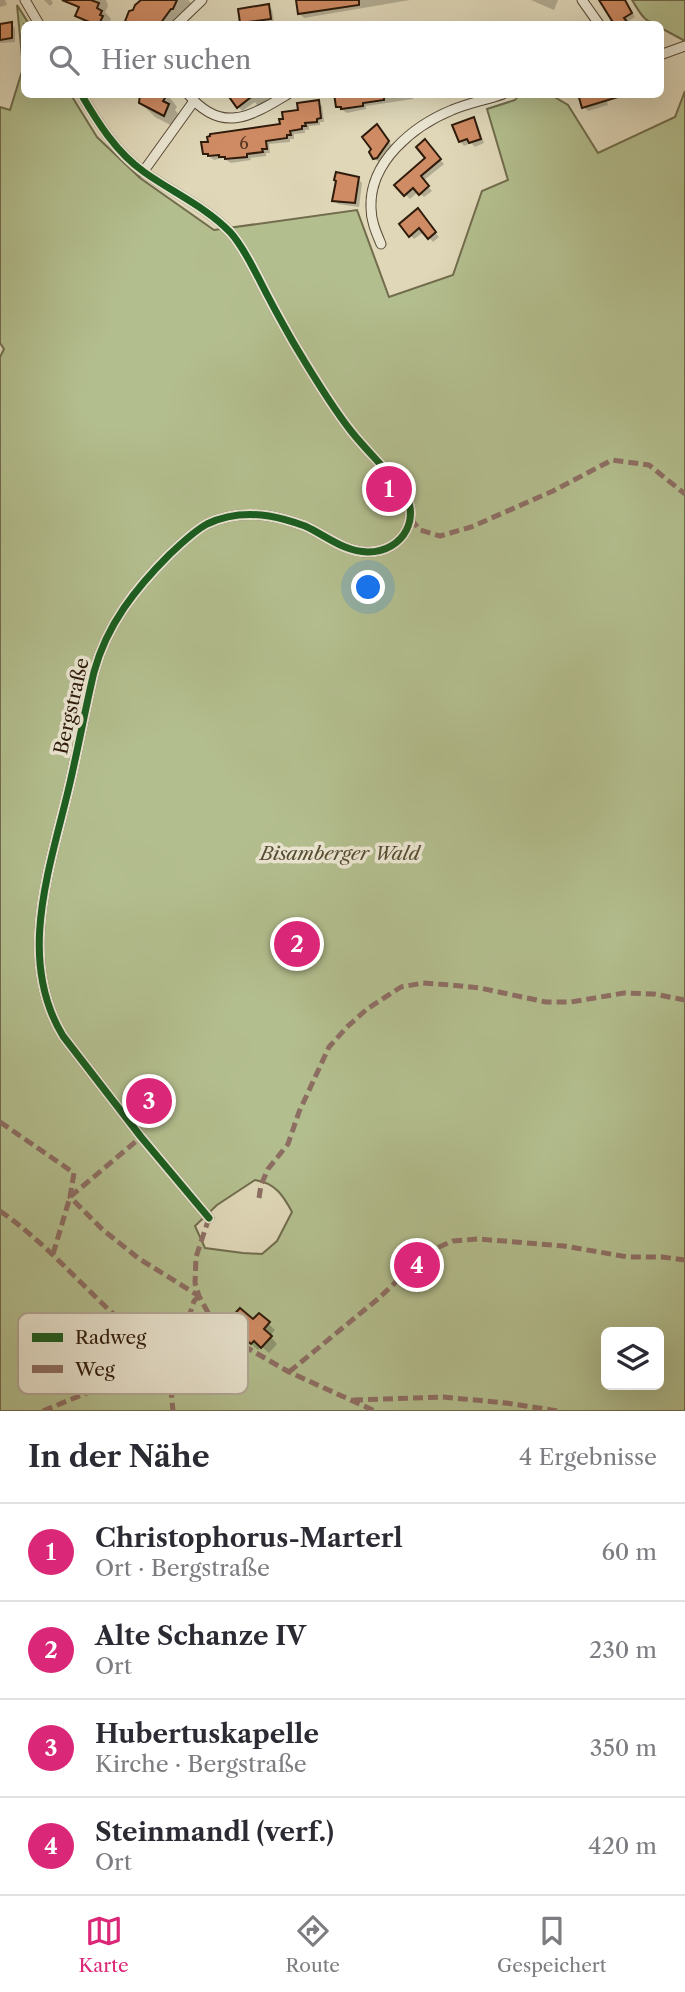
<!DOCTYPE html>
<html lang="de">
<head>
<meta charset="utf-8">
<style>
  body { margin:0; font-family:"Libre Caslon Text",serif; background:#f2f2f3; color:#2b2b33 }
  .controls { position:absolute; right:21px; bottom:21px; display:grid; overflow:hidden; border-radius:10px; box-shadow:0 7px 28px #0002 }
  .controls button { width:63px; height:63px; display:grid; place-items:center; padding:0; border:0; border-bottom:2px solid #e1e1e2; background:#fff; color:#2b2b33; font:35px sans-serif }
  .you { position:absolute; left:369px; top:588px; width:24px; height:24px; margin:-18px; border:5px solid #fff; border-radius:50%; background:#1a73e8; box-shadow:0 0 0 10px #1a73e833 }
  .badge { display:grid; place-items:center; width:46px; height:46px; border-radius:50%; background:#db2777; color:#fff; font-size:23px; font-weight:700 }
  .pin { position:absolute; translate:-50% -50%; border:4px solid #fff; box-shadow:0 2px 7px #0006 }
  .list { margin:0; padding:0; list-style:none }
  h2 { display:flex; justify-content:space-between; align-items:center; height:91px; margin:0; padding:0 28px; font-size:30px }
  h2 small { font-size:23px; font-weight:400; color:#7c7c81 }
  .list li { display:grid; grid-template-columns:46px 1fr auto; gap:21px; align-items:center; box-sizing:border-box; height:98px; padding:0 28px; border-top:2px solid #e1e1e2 }
  .list b { display:block; font-size:26px; white-space:nowrap }
  .list p { margin:0; font-size:23px; white-space:nowrap; color:#7c7c81 }
  .list em { font-size:23px; font-style:normal; color:#7c7c81 }
  .icon { flex:none; width:38px; height:38px; fill:none; stroke:currentColor; stroke-width:2; stroke-linecap:round; stroke-linejoin:round }
  .map { position:relative; flex:none; width:685px; height:1411px; overflow:hidden }
  .search { position:absolute; background:#fff; box-shadow:0 7px 28px #0002; left:21px; right:21px; top:21px; height:77px; display:flex; align-items:center; gap:18px; box-sizing:border-box; padding:0 24px; border-radius:10px; color:#7c7c81; font-size:26px }
  .sheet { height:483px; background:#fff }
  nav { display:flex; justify-content:space-around; align-items:center; box-sizing:border-box; height:98px; border-top:2px solid #e1e1e2; background:#fff; font-size:19px; color:#7c7c81 }
  nav a { display:grid; justify-items:center; gap:4px }
  nav .on { color:#db2777 }
  .map>svg:first-child { display:block }
</style>
</head>
<body>
<div class="map">
<svg width="685" height="1411" viewBox="0 0 685 1411">
  <rect width="100%" height="100%" fill="#dfd7b8"/>
  <filter id="stains"><feTurbulence type="fractalNoise" baseFrequency=".00286" numOctaves="4"/><feColorMatrix values="0 0 0 0 .2 0 0 0 0 .09 0 0 0 0 .02 0 0 0 .5 -.17"/></filter>
  <radialGradient id="worn" r=".72"><stop offset=".6" stop-color="#630" stop-opacity="0"/><stop offset="1" stop-color="#630" stop-opacity=".3"/></radialGradient>
  <g fill="#b3be8e" stroke="#706c4c" stroke-width="2" fill-rule="evenodd">
    <path d="M632 0H685V41L661 28 660 24C644 24 640 12 632 0Z"/>
    <path d="M17 5 29 24H24V94L71 95 97 137 140 178 214 230 357 210 389 297 453 275 482 191 508 180 487 109 515 100 519 95H551L568 105 598 153 675 117 685 91V1411H0V357L4 349 0 343V107L10 110 23 68ZM255 1180C275 1183 283 1195 292 1212L277 1241 262 1254 243 1253 205 1248 195 1226 217 1205ZM606 1332H659V1385H606Z"/>
  </g>
  <g fill="#0003">
    <polygon points="0,0 5,0 7,5 0,7"/>
    <polygon points="44,0 51,0 53,3 50,6"/>
    <polygon points="74,0 106,0 108,6 105,12 111,19 110,21 113,24 86,24 77,16 80,10 73,3"/>
    <polygon points="141,0 188,0 197,8 191,19 188,18 183,24 122,24 134,12"/>
    <polygon points="305,0 410,0 304,18 300,14"/>
    <polygon points="531,0 558,0 554,10"/>
    <polygon points="602,0 625,0 635,17 627,22 628,24 616,24"/>
    <polygon points="268,6 272,10 274,22 261,24 243,24 242,23"/>
    <polygon points="0,21 1,26 11,24 15,28 15,42 0,43"/>
    <polygon points="140,94 167,94 177,107 175,110 182,119 178,129 155,117 141,103"/>
    <polygon points="229,94 275,94 258,106 255,102 242,111"/>
    <polygon points="336,94 418,94 413,97 413,99 366,106 366,109 347,113 338,107"/>
    <polygon points="605,94 608,105 588,111 584,107"/>
    <polygon points="318,102 322,106 324,122 320,122 320,125 309,126 309,130 305,130 305,133 294,134 294,139 290,139 290,142 269,144 270,153 266,153 266,156 250,158 251,160 231,163 223,158 214,160 204,153 282,126 300,111"/>
    <polygon points="473,119 477,123 484,143 475,147 471,143 464,146 460,141"/>
    <polygon points="381,130 392,146 379,162 374,158"/>
    <polygon points="428,146 444,164 423,181 432,191 424,197 418,192 410,199 396,185 427,158"/>
    <polygon points="358,179 362,183 359,207 338,204 334,200"/>
    <polygon points="418,211 433,227 431,228 439,237 433,242 424,232 414,239 410,235"/>
    <polygon points="259,1315 275,1330 270,1336 277,1344 269,1353 261,1346 258,1350 249,1342 253,1322"/>
  </g>
  <g fill="#cf8b63" stroke="#2e1b0b" stroke-width="2">
    <polygon points="62,0 91,0 99,3 97,8 102,11 100,15 103,16 99,24 94,24 75,16 79,7"/>
    <polygon points="141,0 177,0 173,9 171,9 160,24 124,24 129,11 133,10 135,5"/>
    <polygon points="296,0 359,0 359,5 298,14"/>
    <polygon points="599,0 625,0 632,13 624,18 629,24 614,24"/>
    <polygon points="269,4 271,19 240,23 238,9"/>
    <polygon points="12,22 12,38 0,40 0,24"/>
    <polygon points="140,94 158,94 165,98 163,101 169,104 164,116 139,103"/>
    <polygon points="227,94 255,94 237,108"/>
    <polygon points="334,94 384,94 384,100 363,103 363,106 341,109 341,107 336,107"/>
    <polygon points="578,94 618,94 618,97 582,108"/>
    <polygon points="319,100 321,118 317,119 317,122 305,123 306,126 302,126 302,129 290,131 291,135 287,135 287,138 266,141 267,149 262,149 263,152 247,154 247,157 225,159 225,157 219,157 219,155 208,156 208,154 203,154 201,142 208,142 207,137 210,136 210,134 280,124 279,119 283,119 282,112 298,110 297,103"/>
    <polygon points="474,117 481,139 469,143 467,139 459,142 452,125"/>
    <polygon points="377,124 389,141 377,158 373,159 369,152 371,149 362,137"/>
    <polygon points="425,139 441,159 421,176 429,186 419,195 413,188 404,196 394,185 425,158 416,147"/>
    <polygon points="336,172 359,177 355,203 332,201 336,181 334,180"/>
    <polygon points="418,208 436,232 428,239 419,228 409,237 399,224"/>
    <polygon points="240,1308 253,1319 259,1313 270,1322 264,1329 272,1336 261,1348 254,1341 251,1344 240,1335 243,1332 229,1320"/>
  </g>
  <g fill="none" stroke-linecap="round" stroke-linejoin="round">
    <g stroke="#5a4a36" stroke-width="11">
      <g id="street">
        <polyline points="25,0 39,24"/>
        <polyline points="582,0 599,24"/>
        <polyline points="177,24 202,0"/>
        <polyline points="660,55 685,46"/>
        <path d="M81 94C98 123 116 152 144 172 172 192 206 207 230 232 242 245 250 262 258 277 269 299 281 321 293 342 311 372 329 403 351 431 366 450 384 467 400 486 424 515 404 552 368 552 344 552 325 535 305 526 294 522 281 518 269 516 249 513 226 515 207 524 194 531 182 543 170 554 136 588 107 624 94 672 85 710 78 749 69 787 50 868 16 959 63 1036L141 1137 209 1218"/>
        <path d="M188 94C222 135 251 116 288 94"/>
        <polyline points="143,172 194,101"/>
        <path d="M381 244C376 232 371 221 371 208 369 162 413 126 452 110 468 103 486 100 503 94"/>
      </g>
    </g>
    <use href="#street" stroke="#eae5d1" stroke-width="9"/>
    <g stroke="#8d6e63" stroke-width="5" stroke-dasharray="10 5" stroke-linecap="butt">
      <polyline points="411,519 420,530 440,536 471,527 553,491 612,460 649,465 685,494"/>
      <polyline points="136,1111 149,1101"/>
      <polyline points="0,1122 74,1173 70,1197 102,1229 138,1258 199,1296"/>
      <polyline points="259,1198 261,1185 268,1169 288,1144 299,1112 329,1047 347,1027 367,1009 401,987 423,983 450,985 480,988 546,1002 571,1002 624,993 654,994 685,1000"/>
      <path d="M0 1211C45 1242 80 1284 121 1321 135 1334 152 1346 168 1358"/>
      <polyline points="209,1218 196,1257 195,1283 199,1296 218,1331 289,1372 375,1411"/>
      <polyline points="53,1254 70,1197 141,1137"/>
      <polyline points="168,1358 185,1329 194,1301 199,1296"/>
      <polyline points="168,1358 173,1411"/>
      <polyline points="289,1372 379,1298 421,1258 439,1247 453,1241 478,1239 564,1246 628,1257 662,1257 685,1260"/>
      <polyline points="353,1400 443,1397 506,1403 558,1411"/>
      <path d="M43 1411C102 1386 164 1364 218 1331"/>
    </g>
    <g stroke="#eae5d1" stroke-width="11">
      <path id="cycleway" d="M81 94C98 123 116 152 144 172 172 192 206 207 230 232 242 245 250 262 258 277 269 299 281 321 293 342 311 372 329 403 351 431 366 450 384 467 400 486 424 515 404 552 368 552 344 552 325 535 305 526 294 522 281 518 269 516 249 513 226 515 207 524 194 531 182 543 170 554 136 588 107 624 94 672 85 710 78 749 69 787 50 868 16 959 63 1036L141 1137 209 1218"/>
    </g>
    <use href="#cycleway" stroke="#1b5e20" stroke-width="7"/>
  </g>
  <g text-anchor="middle" stroke-width="7" stroke-linejoin="round" paint-order="stroke">
    <g font-size="16" fill="#563721">
      <text x="244" y="149">6</text>
    </g>
    <g font-size="19" fill="#2e1b0b" stroke="#eae5d1">
      <text transform="translate(71 706) rotate(-77)" y="7">Bergstraße</text>
    </g>
    <g font-size="19" font-style="italic" fill="#564c32" stroke="#eae5d1">
      <text x="340" y="860">Bisamberger Wald</text>
    </g>
  </g>
  <rect x="18" y="1313" width="230" height="81" rx="10" fill="#eae5d1" stroke="#b2a896" stroke-width="2"/>
  <rect x="32" y="1333" width="31" height="9" fill="#1b5e20"/>
  <rect x="32" y="1365" width="31" height="8" fill="#8d6e63"/>
  <g font-size="19" fill="#2e1b0b">
    <text x="75" y="1344">Radweg</text>
    <text x="75" y="1376">Weg</text>
  </g>
  <rect width="100%" height="100%" filter="url(#stains)"/>
  <rect width="100%" height="100%" fill="url(#worn)"/>
</svg>
<div class="controls">
<button><svg class="icon" aria-label="layers" viewBox="0 0 24 24"><path d="M12 4l9 5-9 5-9-5zM3 14l9 5 9-5"/></svg></button>
</div>
<div class="you"></div>
<div class="pin badge" style="left:389px;top:489px">1</div>
<div class="pin badge" style="left:297px;top:944px">2</div>
<div class="pin badge" style="left:149px;top:1101px">3</div>
<div class="pin badge" style="left:417px;top:1265px">4</div>
<div class="search"><svg class="icon" aria-label="search" viewBox="0 0 24 24"><circle cx="10" cy="10" r="6"/><path d="M15 15l6 6"/></svg>Hier suchen</div>
</div>
<section class="sheet">
<h2>In der Nähe<small>4 Ergebnisse</small></h2>
<ul class="list">
<li><span class="badge">1</span><div><b>Christophorus-Marterl</b><p>Ort · Bergstraße</p></div><em>60 m</em></li>
<li><span class="badge">2</span><div><b>Alte Schanze IV</b><p>Ort</p></div><em>230 m</em></li>
<li><span class="badge">3</span><div><b>Hubertuskapelle</b><p>Kirche · Bergstraße</p></div><em>350 m</em></li>
<li><span class="badge">4</span><div><b>Steinmandl (verf.)</b><p>Ort</p></div><em>420 m</em></li>
</ul>
</section>
<nav>
<a class="on"><svg class="icon" aria-label="map" viewBox="0 0 24 24"><path d="M3 6l6-2 6 2 6-2v14l-6 2-6-2-6 2zM9 4v14M15 6v14"/></svg>Karte</a>
<a><svg class="icon" aria-label="directions" viewBox="0 0 24 24"><path d="M12 3l9 9-9 9-9-9zM9 14v-3h6M13 9l2 2-2 2"/></svg>Route</a>
<a><svg class="icon" aria-label="saved" viewBox="0 0 24 24"><path d="M7 4h10v16l-5-4-5 4z"/></svg>Gespeichert</a>
</nav>
</body>
</html>
